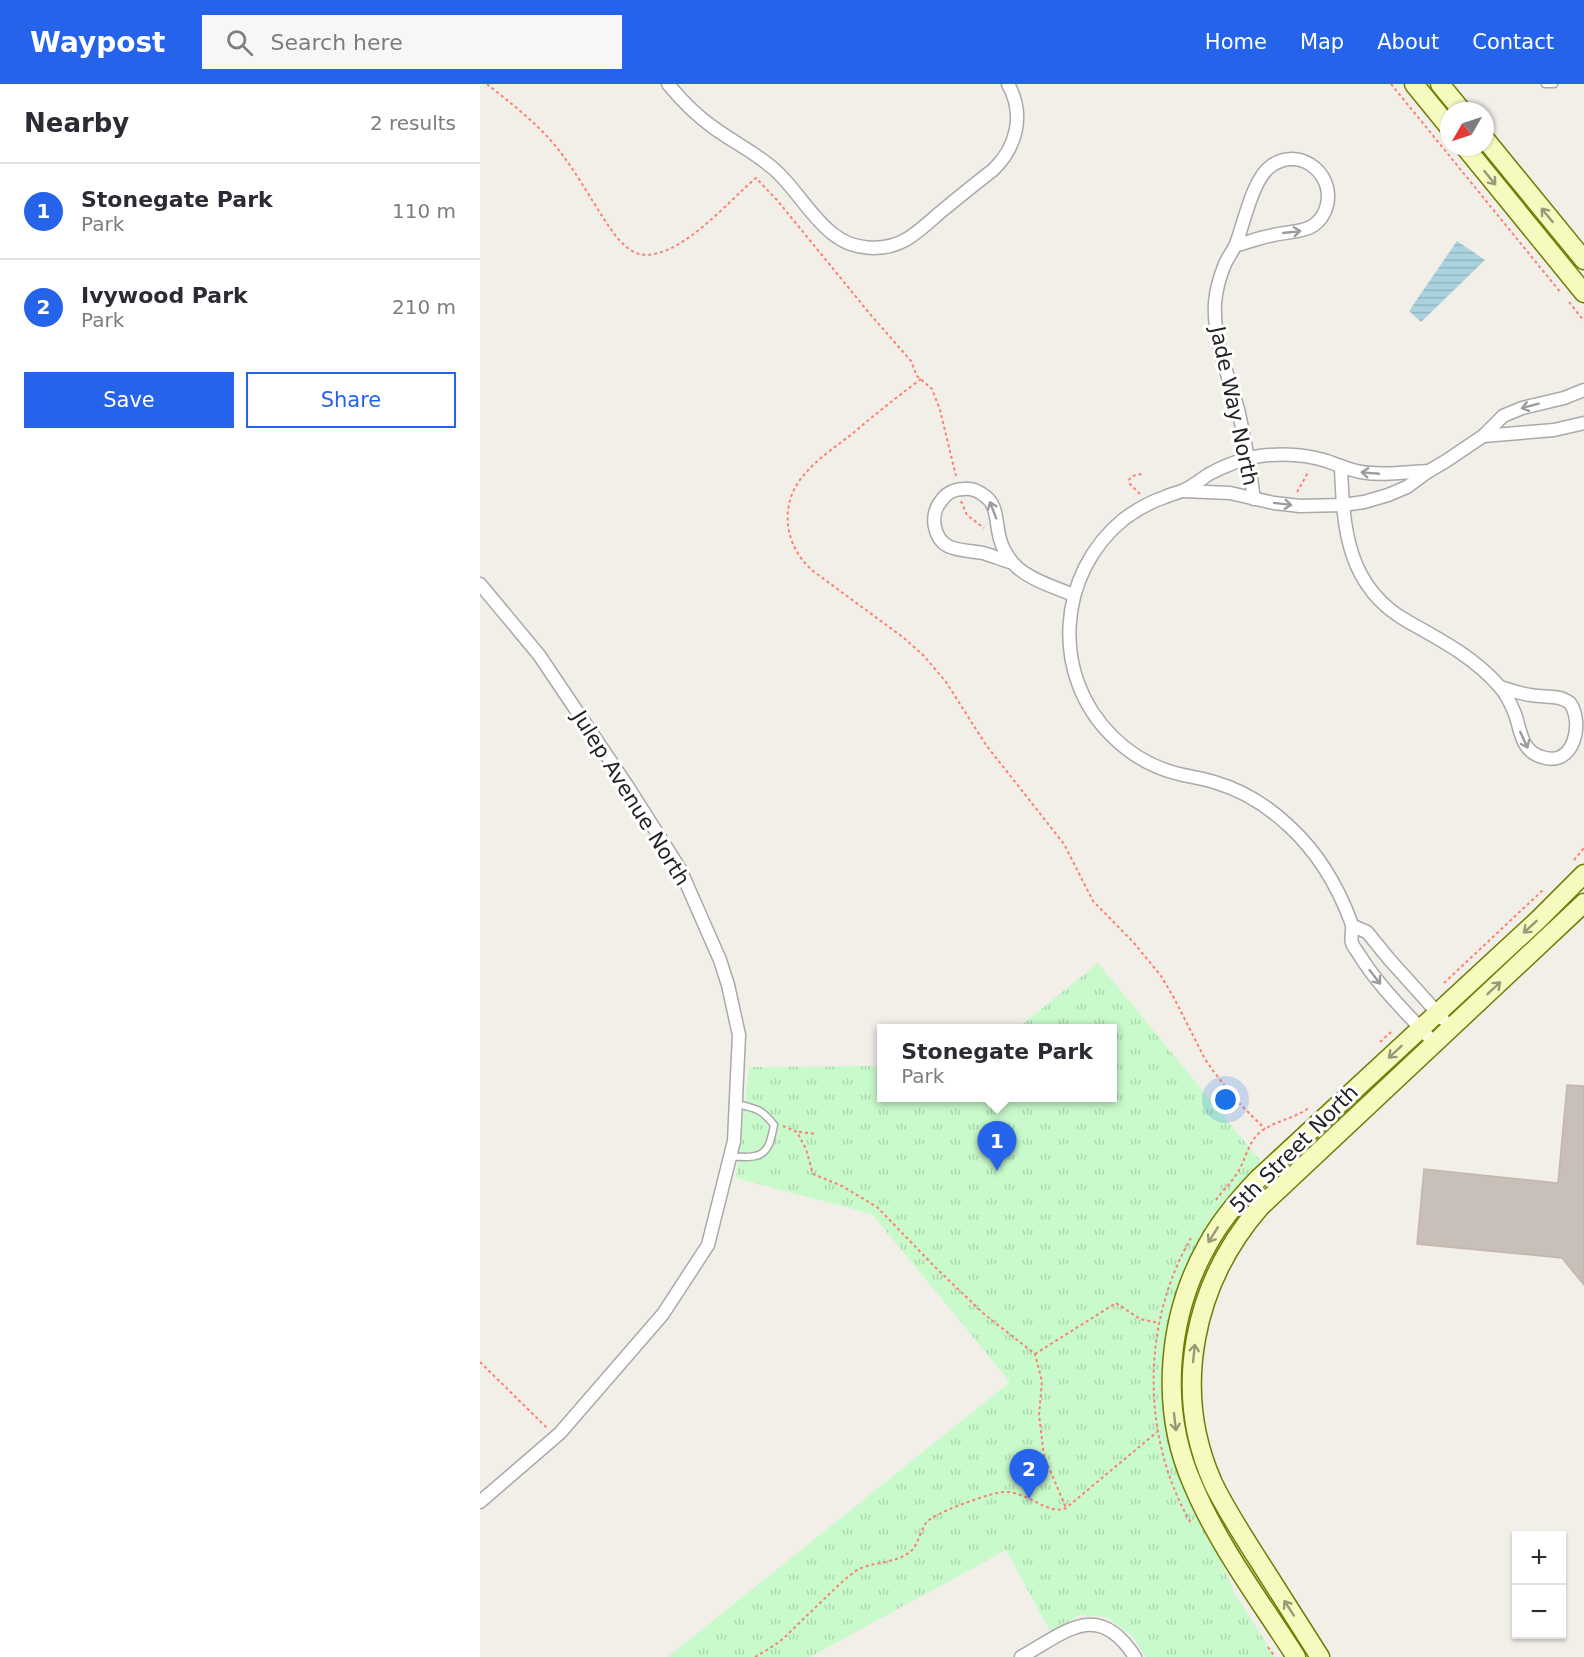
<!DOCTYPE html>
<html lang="en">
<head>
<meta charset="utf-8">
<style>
  body { margin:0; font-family:"DejaVu Sans",sans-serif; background:#f7f7f7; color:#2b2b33 }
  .controls { position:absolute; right:18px; bottom:18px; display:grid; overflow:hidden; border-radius:0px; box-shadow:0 2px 4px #0004 }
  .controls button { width:54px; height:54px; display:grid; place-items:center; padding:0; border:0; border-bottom:2px solid #e1e1e2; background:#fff; color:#2b2b33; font:30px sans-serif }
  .compass { position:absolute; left:960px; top:18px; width:54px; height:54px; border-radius:50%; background:#fff; box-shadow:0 2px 4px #0004; rotate:231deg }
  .you { position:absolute; left:746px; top:1016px; width:21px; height:21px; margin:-15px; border:4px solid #fff; border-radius:50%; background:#1a73e8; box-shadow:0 0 0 9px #1a73e833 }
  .badge { display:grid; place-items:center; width:39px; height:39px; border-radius:50%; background:#2563eb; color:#fff; font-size:20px; font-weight:700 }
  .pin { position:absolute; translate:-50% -50px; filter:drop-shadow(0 2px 3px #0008) }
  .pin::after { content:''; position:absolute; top:32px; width:21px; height:18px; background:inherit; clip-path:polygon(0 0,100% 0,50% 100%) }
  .popup { position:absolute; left:397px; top:940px; width:240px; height:78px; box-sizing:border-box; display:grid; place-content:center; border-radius:0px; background:#fff; filter:drop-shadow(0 2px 4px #0005); font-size:20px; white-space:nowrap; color:#7c7c81 }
  .popup b { font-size:22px; color:#2b2b33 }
  .popup::after { content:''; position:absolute; left:50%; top:100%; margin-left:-12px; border:12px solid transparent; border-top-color:#fff }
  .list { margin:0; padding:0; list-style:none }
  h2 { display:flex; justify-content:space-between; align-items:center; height:78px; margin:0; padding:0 24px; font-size:26px }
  h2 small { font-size:20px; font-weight:400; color:#7c7c81 }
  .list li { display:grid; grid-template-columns:39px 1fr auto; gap:18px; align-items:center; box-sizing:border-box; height:96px; padding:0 24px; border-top:2px solid #e1e1e2 }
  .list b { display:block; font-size:22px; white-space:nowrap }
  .list p { margin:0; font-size:20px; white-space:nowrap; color:#7c7c81 }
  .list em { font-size:20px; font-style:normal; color:#7c7c81 }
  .actions { display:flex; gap:12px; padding:18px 24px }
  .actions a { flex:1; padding:14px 0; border:2px solid #2563eb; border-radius:0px; text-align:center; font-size:21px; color:#2563eb }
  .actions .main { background:#2563eb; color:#fff }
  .icon { flex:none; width:33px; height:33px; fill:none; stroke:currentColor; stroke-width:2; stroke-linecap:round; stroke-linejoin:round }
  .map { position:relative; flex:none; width:1104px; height:1573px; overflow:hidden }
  header { display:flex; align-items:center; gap:36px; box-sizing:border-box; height:84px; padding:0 30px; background:#2563eb; color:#fff }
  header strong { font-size:28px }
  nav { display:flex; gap:33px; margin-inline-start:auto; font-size:21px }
  .search { width:420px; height:54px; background:#f7f7f7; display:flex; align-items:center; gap:15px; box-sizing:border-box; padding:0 21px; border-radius:0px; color:#7c7c81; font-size:22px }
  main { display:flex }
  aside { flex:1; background:#fff }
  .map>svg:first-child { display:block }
</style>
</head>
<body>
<header>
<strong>Waypost</strong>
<div class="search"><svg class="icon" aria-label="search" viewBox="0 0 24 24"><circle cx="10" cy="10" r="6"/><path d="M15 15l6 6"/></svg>Search here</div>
<nav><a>Home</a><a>Map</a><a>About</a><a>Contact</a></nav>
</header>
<main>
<aside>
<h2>Nearby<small>2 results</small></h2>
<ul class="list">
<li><span class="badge">1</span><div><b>Stonegate Park</b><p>Park</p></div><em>110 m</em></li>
<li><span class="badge">2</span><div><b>Ivywood Park</b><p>Park</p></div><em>210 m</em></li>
</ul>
<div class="actions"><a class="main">Save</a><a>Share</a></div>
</aside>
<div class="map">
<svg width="1104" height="1573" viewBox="0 0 1104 1573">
  <defs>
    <pattern id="park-tufts" width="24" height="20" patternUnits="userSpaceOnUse" patternTransform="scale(1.5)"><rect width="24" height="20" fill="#c8facc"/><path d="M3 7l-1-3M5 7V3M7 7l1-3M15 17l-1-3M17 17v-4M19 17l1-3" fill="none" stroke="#acd6af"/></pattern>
    <pattern id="water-rules" width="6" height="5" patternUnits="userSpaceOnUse" patternTransform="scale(1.5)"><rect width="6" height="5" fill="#aad3df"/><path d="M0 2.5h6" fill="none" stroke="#92b5bf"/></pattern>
  </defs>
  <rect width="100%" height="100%" fill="#f2efe9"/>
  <polygon fill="url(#park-tufts)" points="618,879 783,1080 695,1220 693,1365 755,1510 795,1573 666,1573 653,1553 627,1533 600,1531 570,1547 526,1466 330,1573 188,1573 530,1298 392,1130 256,1094 269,983 401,982 402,1014 632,1014 632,944 538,944"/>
  <polygon fill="url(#water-rules)" points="977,157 1005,176 941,238 929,227"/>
  <polygon fill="#c7bfb8" stroke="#c4b6ab" stroke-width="1.5" points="1087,1001 1104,1002 1104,1201 1082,1174 937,1160 944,1085 1078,1099"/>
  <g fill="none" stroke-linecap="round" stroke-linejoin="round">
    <g stroke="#a9a9a9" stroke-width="9">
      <g id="lane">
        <polyline points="1065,0 1074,0"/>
        <path d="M250 1073C258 1072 268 1074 275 1072 290 1069 291 1054 294 1041 282 1025 275 1024 256 1020"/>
      </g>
    </g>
    <g stroke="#a9a9a9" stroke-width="15">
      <g id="street">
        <path d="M188 0C202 17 217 32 234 44 255 59 276 69 295 86 316 105 331 133 353 150 374 167 405 168 427 155 440 147 451 136 463 126 479 113 496 99 513 86 537 63 545 30 528 0"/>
        <path d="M755 162C768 158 781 153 794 151 814 146 835 150 845 127 859 94 822 60 791 82 773 94 764 139 756 160 753 167 748 173 745 180 740 192 736 206 735 219 733 257 748 290 758 325 765 355 770 385 774 415"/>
        <polyline points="1003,352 1074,346 1104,339"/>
        <path d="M861 382C863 444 867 503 927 537 959 555 994 573 1019 602 1026 609 1031 620 1035 630 1041 647 1041 667 1062 673 1094 684 1104 639 1090 619 1078 610 1065 614 1051 611 1041 610 1030 606 1020 603"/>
        <path d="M949 387C926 388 903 392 881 388 869 386 858 381 847 377 825 370 802 369 780 372 762 375 746 381 731 389 722 394 714 402 704 406 698 409 691 410 685 413 670 418 656 426 644 435 577 489 570 591 632 652 650 670 674 684 699 690 710 693 723 694 734 698 762 706 789 723 810 743 838 769 858 803 871 838 874 845 870 852 872 859 873 863 878 868 880 872 900 904 929 931 954 959"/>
        <polyline points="703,407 750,409 794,419 820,422 863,421 884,418 908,411 927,403 949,387 966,377 1003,352 1023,332 1042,324 1084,314 1104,306"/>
        <path d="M533 479C523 476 513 472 503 469 483 465 460 469 455 443 453 434 455 424 461 417 466 409 475 405 484 405 491 404 496 406 502 410 519 420 515 438 520 455 522 463 527 472 533 479 545 494 576 504 594 511"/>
        <polyline points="0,500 59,571 146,700 200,785 240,876 248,901 259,951 254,1057 228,1161 183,1230 80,1349 0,1418"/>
        <polyline points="873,842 887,848 909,875 963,935"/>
        <path d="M541 1573C586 1548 618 1515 655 1573"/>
      </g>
    </g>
    <g stroke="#707d05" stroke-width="21">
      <g id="secondary">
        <polyline points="934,0 969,43"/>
        <polyline points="960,0 982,27"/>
        <polyline points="1005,55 1104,176"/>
        <polyline points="985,63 1104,209"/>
        <path d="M816 1573C781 1518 738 1461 713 1401 679 1325 687 1232 728 1160 741 1136 759 1115 778 1095L1058 836 1104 790"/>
        <path d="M840 1573C820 1541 799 1509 779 1477 763 1452 746 1426 733 1399 691 1305 714 1199 780 1123L1104 819"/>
      </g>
    </g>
    <g stroke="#fa8072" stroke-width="2" stroke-dasharray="3 3" stroke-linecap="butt">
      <path d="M7 0C33 21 61 42 81 69 101 95 116 125 135 151 141 158 147 165 156 169 195 182 249 116 276 94L297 116 390 230 431 277 437 292 452 305 460 326 476 392"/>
      <polyline points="911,0 1081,209"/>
      <polyline points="1089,218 1104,237"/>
      <path d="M441 295C417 313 394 331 372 350 355 363 336 376 323 392 298 422 305 463 333 487L424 554 444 572 466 598 506 661 584 760 613 817 654 859 681 892 694 914 725 975 734 988 757 1017 785 1045"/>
      <polyline points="817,408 829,387"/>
      <polyline points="660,410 650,400 649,396 652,392 662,390"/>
      <polyline points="481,417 487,431 504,444"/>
      <polyline points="1094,776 1104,764"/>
      <polyline points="964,899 1064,805"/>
      <polyline points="900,958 911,948"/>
      <polyline points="303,1042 317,1048 326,1065 333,1090 362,1102 397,1123 455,1183 504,1230 555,1270 562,1297 559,1331 564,1372 586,1424"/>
      <polyline points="319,1048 337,1050"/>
      <path d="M736 1116C743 1106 753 1097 759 1086 767 1072 769 1055 783 1046 798 1036 816 1034 830 1023"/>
      <path d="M711 1154C661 1240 661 1355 712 1441"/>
      <polyline points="555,1270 636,1219 660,1235 679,1239"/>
      <polyline points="0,1278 67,1344"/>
      <polyline points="788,1563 795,1573"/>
      <path d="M275 1573 295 1561 304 1554C318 1540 333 1526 347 1512 357 1503 367 1492 379 1485 394 1478 413 1479 427 1470 438 1464 439 1449 446 1439 453 1429 503 1412 517 1409 544 1402 567 1433 586 1424L677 1348"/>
    </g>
    <use href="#lane" stroke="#fff" stroke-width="6"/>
    <use href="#street" stroke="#fff" stroke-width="12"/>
    <use href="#secondary" stroke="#f7fabf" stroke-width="18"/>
  </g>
  <defs><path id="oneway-shaft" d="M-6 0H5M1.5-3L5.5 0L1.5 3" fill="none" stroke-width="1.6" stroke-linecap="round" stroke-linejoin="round" transform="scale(1.5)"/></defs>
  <g stroke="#979978">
    <use href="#oneway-shaft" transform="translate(1010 94) rotate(51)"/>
    <use href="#oneway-shaft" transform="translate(1067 131) rotate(-129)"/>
    <use href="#oneway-shaft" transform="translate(1050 843) rotate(137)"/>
    <use href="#oneway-shaft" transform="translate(1014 904) rotate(-43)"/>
    <use href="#oneway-shaft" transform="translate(915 968) rotate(137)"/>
    <use href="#oneway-shaft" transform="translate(733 1151) rotate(122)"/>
    <use href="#oneway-shaft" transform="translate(714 1269) rotate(-84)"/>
    <use href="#oneway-shaft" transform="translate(695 1338) rotate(83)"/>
    <use href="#oneway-shaft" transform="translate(809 1524) rotate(-123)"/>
  </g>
  <g stroke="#9c9c9c">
    <use href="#oneway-shaft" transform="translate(812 148) rotate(-6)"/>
    <use href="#oneway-shaft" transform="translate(1050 322) rotate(165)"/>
    <use href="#oneway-shaft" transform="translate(890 389) rotate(-175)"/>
    <use href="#oneway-shaft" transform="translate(803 420) rotate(7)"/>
    <use href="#oneway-shaft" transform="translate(513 426) rotate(-111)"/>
    <use href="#oneway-shaft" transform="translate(1044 656) rotate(65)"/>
    <use href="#oneway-shaft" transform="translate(895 893) rotate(52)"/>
  </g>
  <g text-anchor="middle" stroke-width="6" stroke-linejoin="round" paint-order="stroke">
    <g font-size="21" fill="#222" stroke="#fff">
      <text transform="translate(754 322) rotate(78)" y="7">Jade Way North</text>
      <text transform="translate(151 714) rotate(58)" y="7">Julep Avenue North</text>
      <text transform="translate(814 1065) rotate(-45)" y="7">5th Street North</text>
    </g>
  </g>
</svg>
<div class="controls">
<button>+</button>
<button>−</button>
</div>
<svg class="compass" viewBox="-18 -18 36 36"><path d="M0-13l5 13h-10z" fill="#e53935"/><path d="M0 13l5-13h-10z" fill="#7c7c81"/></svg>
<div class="you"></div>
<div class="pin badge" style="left:517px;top:1087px">1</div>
<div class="popup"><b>Stonegate Park</b>Park</div>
<div class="pin badge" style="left:549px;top:1415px">2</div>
</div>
</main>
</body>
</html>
